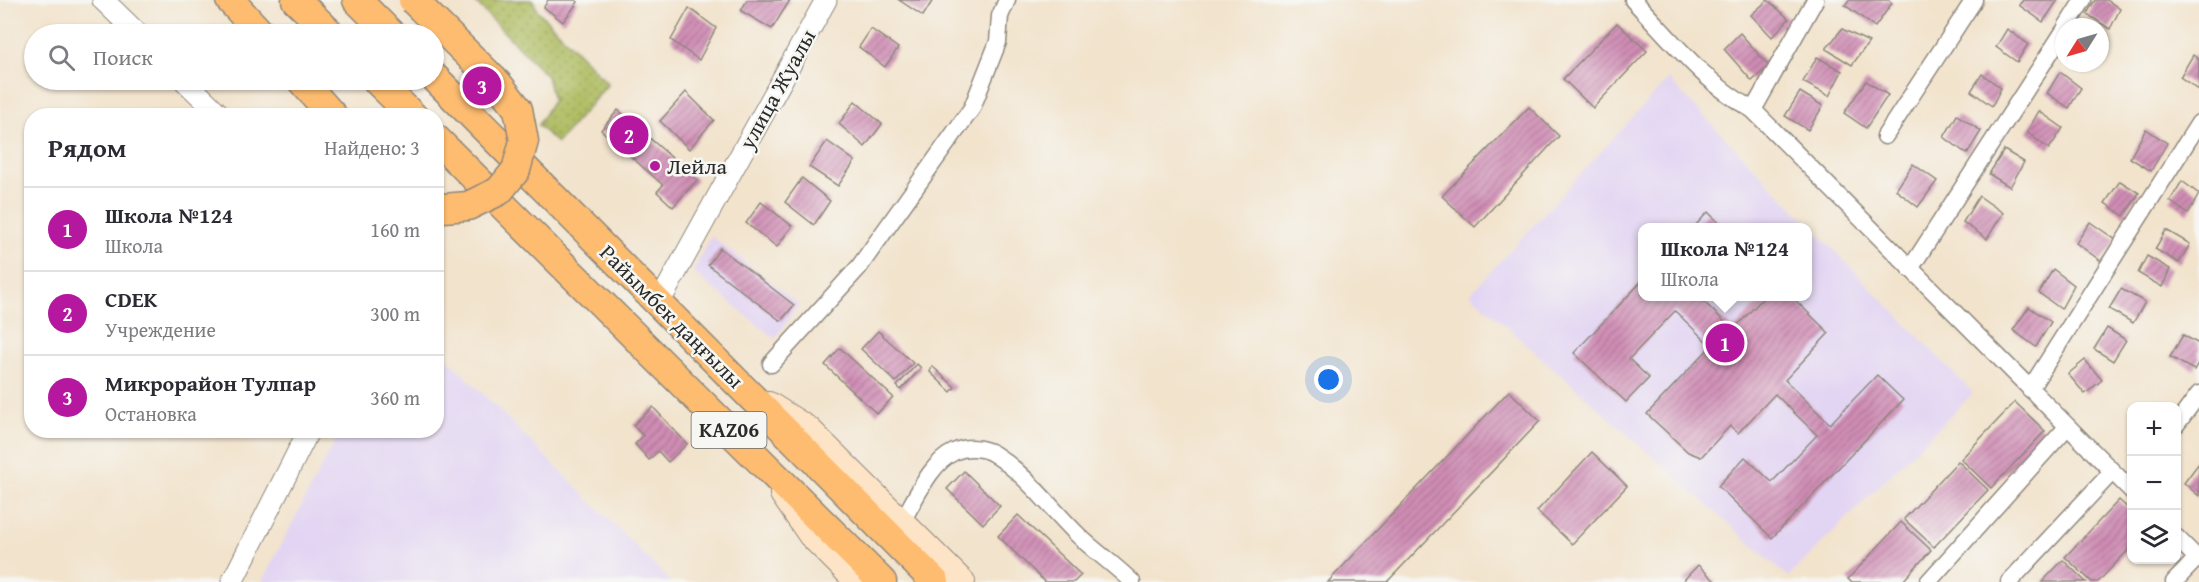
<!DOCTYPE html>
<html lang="ru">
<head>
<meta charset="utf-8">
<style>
  body { margin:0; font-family:"Gentium Book Plus",serif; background:#f7f7f7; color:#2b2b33 }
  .controls { position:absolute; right:18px; bottom:18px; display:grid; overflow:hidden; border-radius:12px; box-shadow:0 2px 4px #0004 }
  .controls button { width:54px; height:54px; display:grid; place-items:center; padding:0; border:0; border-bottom:2px solid #e1e1e2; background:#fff; color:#2b2b33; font:30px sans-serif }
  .compass { position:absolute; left:2055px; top:18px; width:54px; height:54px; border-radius:50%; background:#fff; box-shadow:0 2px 4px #0004; rotate:233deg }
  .you { position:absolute; left:1329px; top:380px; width:21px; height:21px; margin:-15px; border:4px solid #fff; border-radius:50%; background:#1a73e8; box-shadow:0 0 0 9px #1a73e833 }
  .badge { display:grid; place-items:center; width:39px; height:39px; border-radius:50%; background:#b5179e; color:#fff; font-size:20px; font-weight:700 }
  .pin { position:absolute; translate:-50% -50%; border:3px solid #fff; box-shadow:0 2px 6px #0006 }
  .popup { position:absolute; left:1638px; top:223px; width:174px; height:78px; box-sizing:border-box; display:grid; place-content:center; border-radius:12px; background:#fff; filter:drop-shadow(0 2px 4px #0005); font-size:20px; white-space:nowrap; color:#7c7c81 }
  .popup b { font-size:22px; color:#2b2b33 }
  .popup::after { content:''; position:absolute; left:50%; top:100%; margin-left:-12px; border:12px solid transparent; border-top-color:#fff }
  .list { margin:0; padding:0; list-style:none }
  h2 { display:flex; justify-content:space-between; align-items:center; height:78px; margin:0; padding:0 24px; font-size:26px }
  h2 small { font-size:20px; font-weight:400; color:#7c7c81 }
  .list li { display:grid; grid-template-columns:39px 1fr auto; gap:18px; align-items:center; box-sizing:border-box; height:84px; padding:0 24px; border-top:2px solid #e1e1e2 }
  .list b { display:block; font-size:22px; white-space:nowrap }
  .list p { margin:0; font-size:20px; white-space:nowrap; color:#7c7c81 }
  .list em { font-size:20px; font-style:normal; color:#7c7c81 }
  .icon { flex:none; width:33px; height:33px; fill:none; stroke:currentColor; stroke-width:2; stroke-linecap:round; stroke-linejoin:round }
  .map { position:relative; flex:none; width:2199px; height:582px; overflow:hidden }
  .search { position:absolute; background:#fff; box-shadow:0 2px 4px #0004; left:24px; top:24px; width:420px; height:66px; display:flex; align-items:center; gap:15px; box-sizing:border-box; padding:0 21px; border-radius:33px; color:#7c7c81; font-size:22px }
  .panel { position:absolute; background:#fff; box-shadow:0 2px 4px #0004; left:24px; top:108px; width:420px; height:330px; border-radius:24px }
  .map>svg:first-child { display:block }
</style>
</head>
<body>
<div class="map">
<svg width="2199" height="582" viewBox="0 0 2199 582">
  <defs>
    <pattern id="grass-dots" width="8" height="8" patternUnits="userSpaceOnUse" patternTransform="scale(1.5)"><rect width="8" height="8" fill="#adbb5d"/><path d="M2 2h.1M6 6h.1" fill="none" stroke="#8d984d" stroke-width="1.8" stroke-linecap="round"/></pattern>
    <pattern id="building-hatch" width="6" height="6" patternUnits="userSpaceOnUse" patternTransform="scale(1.5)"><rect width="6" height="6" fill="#d08db5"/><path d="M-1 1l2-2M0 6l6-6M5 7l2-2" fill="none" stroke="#a97393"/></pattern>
  </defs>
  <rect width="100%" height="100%" fill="#f6f6f2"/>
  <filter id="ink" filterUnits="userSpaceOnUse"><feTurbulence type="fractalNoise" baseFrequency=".0167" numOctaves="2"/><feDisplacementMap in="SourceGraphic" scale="12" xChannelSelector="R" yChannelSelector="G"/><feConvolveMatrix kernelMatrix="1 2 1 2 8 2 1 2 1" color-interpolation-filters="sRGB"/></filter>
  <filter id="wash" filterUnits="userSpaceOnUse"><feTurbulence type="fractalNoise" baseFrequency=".008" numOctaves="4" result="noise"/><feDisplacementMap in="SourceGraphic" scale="24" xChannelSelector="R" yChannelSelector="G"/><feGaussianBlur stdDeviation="1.35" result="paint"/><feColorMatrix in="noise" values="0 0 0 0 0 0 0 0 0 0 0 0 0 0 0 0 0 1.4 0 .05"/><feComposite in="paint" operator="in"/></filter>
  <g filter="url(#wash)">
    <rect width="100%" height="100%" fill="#f2e3cc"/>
    <g fill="#e2d4f3" fill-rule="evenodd">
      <path d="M1668 79 1973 393 1788 577 1470 294ZM1642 228H1808V296H1642Z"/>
      <polygon points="711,236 799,304 775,339 693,272"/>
      <polygon points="437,348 671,582 262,582 340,431 436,430"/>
    </g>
    <polygon fill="url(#grass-dots)" stroke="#6c7344" stroke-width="1.5" points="473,0 533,0 537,10 608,84 557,143 538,125 553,100 547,76"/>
    <g id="blocks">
      <g fill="url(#building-hatch)">
        <polygon points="548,0 575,0 578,2 563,22 544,7"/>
        <polygon points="747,0 790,0 772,29 741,11"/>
        <polygon points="899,0 933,0 923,16"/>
        <polygon points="1768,0 1789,19 1772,37 1751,15"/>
        <polygon points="1849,0 1889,0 1892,3 1875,27 1845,5"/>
        <polygon points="2023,0 2058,0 2043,22 2019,5"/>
        <polygon points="2095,0 2107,0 2120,9 2110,29 2087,14"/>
        <polygon points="689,8 716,28 699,60 671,40"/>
        <polygon points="1617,23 1647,51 1593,108 1563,79"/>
        <polygon points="871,29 898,48 885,67 859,47"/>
        <polygon points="1842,29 1869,42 1852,65 1826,49"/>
        <polygon points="2007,29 2028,44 2017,62 1996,47"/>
        <polygon points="1740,33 1769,66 1752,81 1724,49"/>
        <polygon points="2193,55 2199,59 2199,90 2180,77"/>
        <polygon points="1817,57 1842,71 1829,96 1803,82"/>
        <polygon points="2060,72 2081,88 2069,108 2047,93"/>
        <polygon points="1982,74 2001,88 1992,106 1971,91"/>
        <polygon points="1866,81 1888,95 1866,128 1844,113"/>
        <polygon points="686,92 714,120 689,149 660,121"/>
        <polygon points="1800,92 1823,106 1808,130 1785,116"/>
        <polygon points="855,101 882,124 865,147 839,124"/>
        <polygon points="1529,107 1559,136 1475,227 1442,196"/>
        <polygon points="618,110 697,180 673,207 657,192 663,185 601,130"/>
        <polygon points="2039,111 2063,128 2049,149 2027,132"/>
        <polygon points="1957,115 1981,131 1967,154 1944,137"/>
        <polygon points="2146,129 2167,143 2151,171 2130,158"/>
        <polygon points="827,141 855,161 838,186 809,167"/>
        <polygon points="2004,150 2024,162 2010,187 1989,174"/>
        <polygon points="1913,164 1937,181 1918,207 1896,190"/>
        <polygon points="802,178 830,201 814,225 785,202"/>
        <polygon points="2120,181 2139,193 2124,216 2105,203"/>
        <polygon points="2182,181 2199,194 2188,214 2170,201"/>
        <polygon points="1979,196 2003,213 1987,239 1963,222"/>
        <polygon points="761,202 792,226 777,247 746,223"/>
        <polygon points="1708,212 1724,228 1693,228"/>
        <polygon points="2090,222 2116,240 2101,261 2076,243"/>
        <polygon points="2166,230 2190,244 2179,263 2155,249"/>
        <polygon points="720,248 794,305 781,321 708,265"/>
        <polygon points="2147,256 2170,269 2162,287 2138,273"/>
        <polygon points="2053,269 2074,285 2061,309 2039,293"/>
        <polygon points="1642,281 1642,296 1698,296 1733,330 1765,296 1791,296 1829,333 1785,380 1830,424 1877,375 1903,400 1772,538 1718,486 1745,457 1772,482 1817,435 1775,394 1738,433 1730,426 1701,457 1688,452 1647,414 1711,346 1675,311 1629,359 1649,378 1626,402 1574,353"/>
        <polygon points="2121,289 2145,302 2133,323 2109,309"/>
        <polygon points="2029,307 2051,322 2036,347 2013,330"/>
        <polygon points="2107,328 2126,340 2113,361 2094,349"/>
        <polygon points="878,331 913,363 896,382 861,349"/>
        <polygon points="2183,335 2199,344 2199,361 2194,370 2170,357"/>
        <polygon points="840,348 893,397 877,414 825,365"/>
        <polygon points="2085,360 2102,380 2085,394 2068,374"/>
        <polygon points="917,364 921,368 901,390 897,386"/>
        <polygon points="932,366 955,387 951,392 930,372"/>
        <polygon points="1509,391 1540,421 1387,582 1328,582"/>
        <polygon points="2015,402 2045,431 1991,488 1961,459"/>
        <polygon points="653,407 687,444 668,462 658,451 649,460 635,444 643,436 633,425"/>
        <polygon points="1592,452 1627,486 1572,544 1537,511"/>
        <polygon points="1958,461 1988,490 1934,547 1904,519"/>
        <polygon points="2199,463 2199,496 2184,483"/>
        <polygon points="964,471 1000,506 983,524 947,489"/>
        <polygon points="2119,500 2132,512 2132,546 2098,582 2092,582 2065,557"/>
        <polygon points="1018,515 1081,575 1074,582 1045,582 998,536"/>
        <polygon points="1901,522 1931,550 1902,582 1851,582 1848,579"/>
        <polygon points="2063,560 2086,582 2042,582"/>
        <polygon points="1698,565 1716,582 1682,582"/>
      </g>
    </g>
  </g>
  <g filter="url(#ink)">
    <use href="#blocks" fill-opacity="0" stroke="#8e877c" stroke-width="1.5"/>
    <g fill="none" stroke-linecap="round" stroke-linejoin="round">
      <g stroke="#8e877c" stroke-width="19">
        <g id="minor">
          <path d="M1633 0C1672 40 1703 82 1753 110L2132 491"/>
          <polyline points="2066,27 2083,0"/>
          <polyline points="1753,110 1815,0"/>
          <polyline points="1885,136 1974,0"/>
          <polyline points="1910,269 2064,31"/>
          <polyline points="771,364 859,267 972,108 998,42 1000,16 1007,0"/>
          <polyline points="2030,389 2199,123"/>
          <polyline points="2176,425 2199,394"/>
          <path d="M902 521C916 499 929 464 954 452 966 446 983 447 994 454 1027 475 1052 510 1080 537 1097 553 1116 566 1132 582"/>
          <polyline points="2176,537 2199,560"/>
          <polyline points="1928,582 2067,427"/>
          <polyline points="2009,582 2112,472"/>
          <polyline points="2174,582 2197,558"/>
        </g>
      </g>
      <g stroke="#8e877c" stroke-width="23">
        <g id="tertiary">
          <polyline points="103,0 138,34"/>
          <polyline points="184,80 221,116"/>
          <polyline points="659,303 826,0"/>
          <polyline points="232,582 309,430"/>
        </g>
      </g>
      <g stroke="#8e877c" stroke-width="26">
        <g id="secondary">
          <polyline points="769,404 809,429 963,582"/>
          <polyline points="782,494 810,535 857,582"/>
        </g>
      </g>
      <g stroke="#8e877c" stroke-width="31">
        <g id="trunk">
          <polyline points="230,0 261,34"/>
          <polyline points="296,0 331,34"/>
          <polyline points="357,0 391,34"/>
          <polyline points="434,77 935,582"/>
          <polyline points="301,80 333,116"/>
          <polyline points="376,80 413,116"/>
          <polyline points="436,139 882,582"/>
        </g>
      </g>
      <use href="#minor" stroke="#fff" stroke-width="16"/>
      <use href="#tertiary" stroke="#fff" stroke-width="21"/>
      <use href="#secondary" stroke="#fee4c6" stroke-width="24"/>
      <use href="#trunk" stroke="#fdbc70" stroke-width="28"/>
      <g stroke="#8e877c" stroke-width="31" stroke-linecap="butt">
        <polyline id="trunk-bridge" points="413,0 498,84 518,109 524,141 516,170 499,191 468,206 443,208 436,206"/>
      </g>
      <use href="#trunk-bridge" stroke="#fdbc70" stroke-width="28"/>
    </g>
  </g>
  <circle fill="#b5179e" stroke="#f6f6f2" stroke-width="2" cx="655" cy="166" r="6"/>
  <g text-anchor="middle" stroke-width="5" stroke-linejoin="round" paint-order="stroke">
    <rect fill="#f6f6f2" stroke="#686867" stroke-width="1.5" x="691.5" y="412" width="75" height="36" rx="4.5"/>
    <g font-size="21" font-weight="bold" fill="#2b2b2b">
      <text x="729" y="437">KАZ06</text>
    </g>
    <g font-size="22" fill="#2b2b2b" stroke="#f6f6f2">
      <text transform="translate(777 89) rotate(-61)" y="8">улица Жуалы</text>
      <text transform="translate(672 316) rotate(45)" y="8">Райымбек даңғылы</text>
    </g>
    <g font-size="22" fill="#2b2b2b" stroke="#f6f6f2" text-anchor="start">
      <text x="667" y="174">Лейла</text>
    </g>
  </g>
</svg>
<div class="controls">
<button>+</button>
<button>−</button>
<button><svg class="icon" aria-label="layers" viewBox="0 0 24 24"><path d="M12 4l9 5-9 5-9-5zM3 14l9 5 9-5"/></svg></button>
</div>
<svg class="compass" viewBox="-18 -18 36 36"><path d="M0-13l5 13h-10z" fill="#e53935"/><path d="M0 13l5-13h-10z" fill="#7c7c81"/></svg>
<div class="you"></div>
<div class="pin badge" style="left:1725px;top:343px">1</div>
<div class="popup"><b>Школа №124</b>Школа</div>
<div class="pin badge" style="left:629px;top:135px">2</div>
<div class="pin badge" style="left:482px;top:86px">3</div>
<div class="search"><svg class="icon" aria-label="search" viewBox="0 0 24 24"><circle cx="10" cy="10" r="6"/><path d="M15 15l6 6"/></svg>Поиск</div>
<section class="panel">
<h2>Рядом<small>Найдено: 3</small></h2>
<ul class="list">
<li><span class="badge">1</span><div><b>Школа №124</b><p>Школа</p></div><em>160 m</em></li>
<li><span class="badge">2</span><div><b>CDEK</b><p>Учреждение</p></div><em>300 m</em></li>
<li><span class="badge">3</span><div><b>Микрорайон Тулпар</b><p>Остановка</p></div><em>360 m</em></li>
</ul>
</section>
</div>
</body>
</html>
